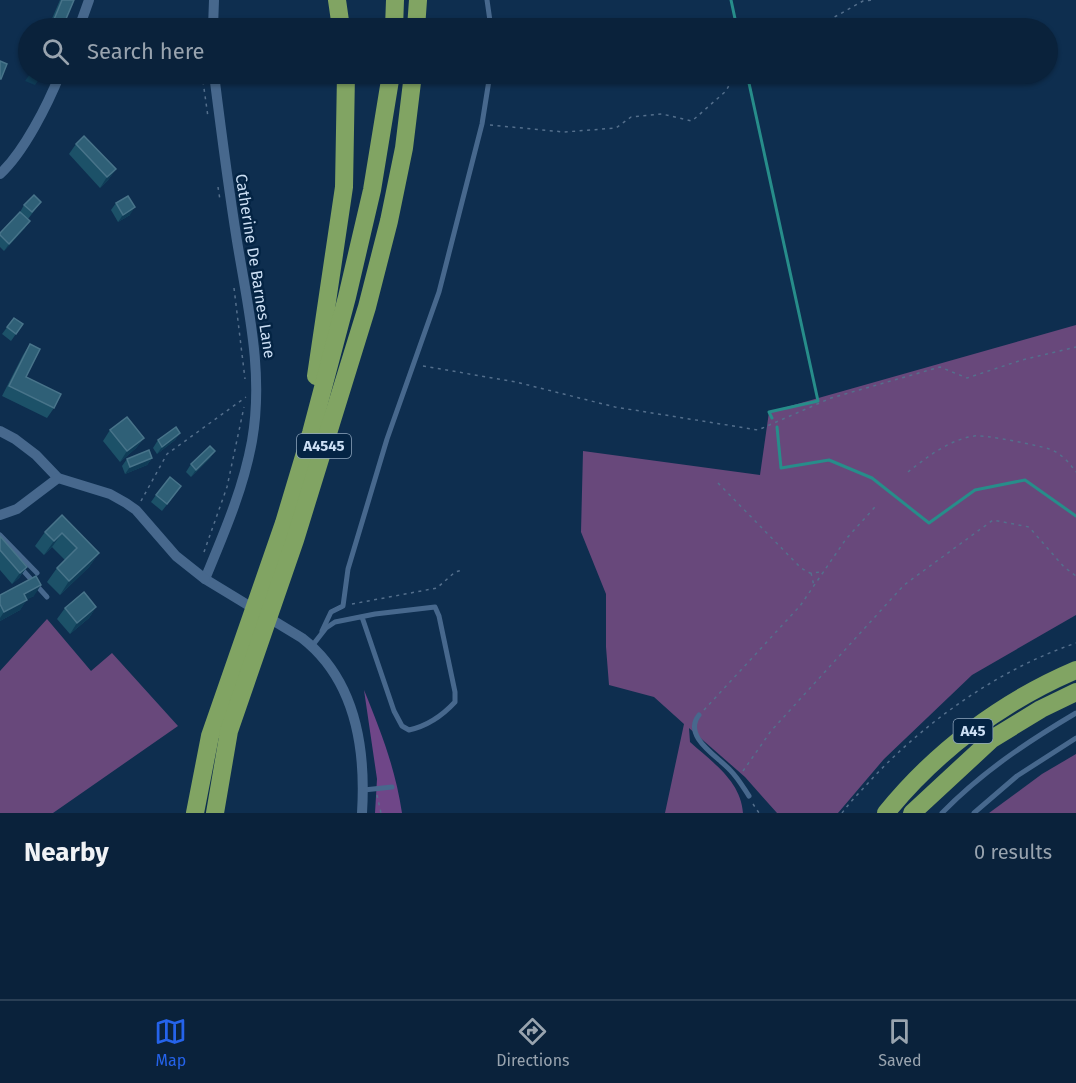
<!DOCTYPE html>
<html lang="en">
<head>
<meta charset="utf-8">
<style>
  body { margin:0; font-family:"Fira Sans",sans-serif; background:#132a42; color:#f1f3f6 }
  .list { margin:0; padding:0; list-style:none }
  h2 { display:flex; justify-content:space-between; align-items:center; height:78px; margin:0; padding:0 24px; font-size:26px }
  h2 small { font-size:20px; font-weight:400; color:#99a4af }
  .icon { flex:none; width:33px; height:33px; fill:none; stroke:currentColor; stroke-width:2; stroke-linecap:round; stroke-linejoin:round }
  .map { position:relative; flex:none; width:1076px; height:813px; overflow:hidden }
  .search { position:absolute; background:#0a223b; box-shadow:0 2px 4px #0004; left:18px; right:18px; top:18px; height:66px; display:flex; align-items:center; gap:15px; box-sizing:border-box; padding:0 21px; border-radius:33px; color:#99a4af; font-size:22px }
  .sheet { height:186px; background:#0a223b }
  nav { display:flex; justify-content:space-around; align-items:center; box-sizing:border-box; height:84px; border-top:2px solid #2a3f55; background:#0a223b; font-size:16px; color:#99a4af }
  nav a { display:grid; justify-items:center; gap:3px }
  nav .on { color:#2563eb }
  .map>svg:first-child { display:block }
</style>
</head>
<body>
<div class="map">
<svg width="1076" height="813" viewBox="0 0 1076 813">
  <rect width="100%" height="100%" fill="#0e2e4f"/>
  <g fill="#68487b">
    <path d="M1076 325V615L972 675 884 759 838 813H777L745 777 689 728 690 742C712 762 741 781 743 813H665L684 724 654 697 609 685 606 647V594L581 532 583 451 760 475 769 412Z"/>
    <polygon points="47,619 91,671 112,653 178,726 53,813 0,813 0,671"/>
    <polygon points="1076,754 1076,813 989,813 1042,774"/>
  </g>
  <path fill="#6f4688" d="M364 690C381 732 395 767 402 813H375L377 779Z"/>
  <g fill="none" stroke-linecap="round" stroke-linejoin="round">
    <g stroke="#278d8a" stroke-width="3">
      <polyline points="731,0 737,28"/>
      <polyline points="747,74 818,401 769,412 772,418"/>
      <polyline points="777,427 781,468 829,460 872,478 929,523 975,490 1025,480 1076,516"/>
    </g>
    <g stroke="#546f8c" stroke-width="1.5" stroke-dasharray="3 4.5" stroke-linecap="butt">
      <polyline points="815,28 863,1 874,0"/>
      <polyline points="202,74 208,117"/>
      <polyline points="490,125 564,132 616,128 631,117 662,114 692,121 726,91 735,74"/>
      <polyline points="218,187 220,200"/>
      <polyline points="234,288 245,379"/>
      <polyline points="423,366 516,382 615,407 758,430 831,398 940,367 967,378 1022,360 1076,347"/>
      <path d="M908 472C927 457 949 440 974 436 982 434 1043 446 1052 450 1062 454 1070 464 1076 472"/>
      <polyline points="718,483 801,568 810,573 824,572"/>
      <polyline points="141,501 167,454 246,397"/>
      <polyline points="204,552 227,487 244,407"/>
      <polyline points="811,573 814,586"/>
      <polyline points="352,604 437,588 455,572 463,570"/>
      <polyline points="704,710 800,606 846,539 875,507"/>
      <polyline points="743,771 771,731 904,585 993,520 1029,527 1064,567 1076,576"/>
      <polyline points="377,795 381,813"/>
      <polyline points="753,804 759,813"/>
      <path d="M842 813C850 802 860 792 869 782 923 723 999 669 1076 643"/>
    </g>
    <g stroke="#47688d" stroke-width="5">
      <polyline points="487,0 491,28"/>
      <polyline points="0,535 37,573"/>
      <polyline points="19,566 47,597"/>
      <polyline points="322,631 331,612 343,606 348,569 387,439 439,292 482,124 490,74"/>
      <path d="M312 646 326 628 335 622 375 614 435 607 439 616 455 692V702C443 715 427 726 409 730L402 726 394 711 362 617"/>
      <path d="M699 715C682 736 717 756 730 770 738 778 743 787 749 796"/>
      <polyline points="364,790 392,787"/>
      <path d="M942 813C982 772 1027 742 1076 713"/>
      <polyline points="974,813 1017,776 1076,738"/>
    </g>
    <g stroke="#47688d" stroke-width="10">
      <polyline points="79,28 89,0"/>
      <polyline points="213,28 214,0"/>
      <path d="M214 74C221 130 228 185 237 241 248 308 264 373 252 441 243 490 224 533 205 579L302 638C356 680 366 749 362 813"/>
      <path d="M0 174C24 152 48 104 60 74"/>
      <polyline points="0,431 15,439 36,455 58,478 110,494 126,503 136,510 176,556 205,579"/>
      <polyline points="0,515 17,509 58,478"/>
    </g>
    <g stroke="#81a463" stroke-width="18">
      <polyline points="337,0 341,28"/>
      <polyline points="394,28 395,0"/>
      <polyline points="416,28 418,0"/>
      <polyline points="316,376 344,187 346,74"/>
      <polyline points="195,813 210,736 284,523 311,433 347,297 372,190 391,74"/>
      <polyline points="215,813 229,731 295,540 367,307 389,221 404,148 413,74"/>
      <path d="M886 813C936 751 1003 701 1076 670"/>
      <polyline points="912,813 992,739 1041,709 1076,692"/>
    </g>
  </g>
  <g fill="#1c5168">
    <polygon points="60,0 74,0 62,28 48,28"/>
    <polygon points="76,144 116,169 108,180 100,188 69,154"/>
    <polygon points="41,202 28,219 25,228 4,251 0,247 0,233 20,212 24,205"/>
    <polygon points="116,203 130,215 118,222 111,210"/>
    <polygon points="14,318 23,324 11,341 2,334"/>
    <polygon points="30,344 26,377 54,408 47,418 2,396 23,355"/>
    <polygon points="110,430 144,438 136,448 120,462 103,441"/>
    <polygon points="180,433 175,440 157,454 153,448 158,440"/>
    <polygon points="215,451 210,458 191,477 186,472 191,464"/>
    <polygon points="152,458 147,465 125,474 122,466 127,459"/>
    <polygon points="176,493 162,511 151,502 156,495"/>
    <polygon points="62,515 99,553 89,567 60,595 47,582 57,568 65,560 52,547 44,555 35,546 45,532"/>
    <polygon points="0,536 27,567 19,578 12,584 0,570"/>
    <polygon points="0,595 34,596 27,599 20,610 0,621"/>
    <polygon points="96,607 89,618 70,634 57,619 65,608"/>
  </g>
  <g fill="#0f3c57">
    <polygon points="53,22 63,26 62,28 48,28"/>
    <polygon points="30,74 40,78 35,85 25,81"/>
    <polygon points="116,169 108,180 100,188 107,177"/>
    <polygon points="135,207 130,215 118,222 123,215"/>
    <polygon points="30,221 25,228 4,251 9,244"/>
    <polygon points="180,433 175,440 157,454 162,447"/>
    <polygon points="144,438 136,448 120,462 127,451"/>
    <polygon points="215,451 210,458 191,477 196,470"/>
    <polygon points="152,458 147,465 125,474 130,467"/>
    <polygon points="62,533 52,547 44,555 54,541"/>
    <polygon points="99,553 89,567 60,595 69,581"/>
    <polygon points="27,567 19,578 12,584 20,573"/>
    <polygon points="41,585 34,596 17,605 24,594"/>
    <polygon points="27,600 20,610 0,621 0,618 4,612"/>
    <polygon points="96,607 89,618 70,634 77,623"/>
  </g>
  <g fill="#2f6077" stroke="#48748a" stroke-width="1.5">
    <polygon points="62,0 74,0 63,26 53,22"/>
    <polygon points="0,61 7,64 1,79 0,79"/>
    <polygon points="30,74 42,74 40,78"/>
    <polygon points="84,136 116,169 107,177 76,144"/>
    <polygon points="34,195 41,202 32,212 24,205"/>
    <polygon points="128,196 135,207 123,215 116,203"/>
    <polygon points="20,212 30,221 9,244 0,235 0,233"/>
    <polygon points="14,318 23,324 16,334 7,327"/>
    <polygon points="30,344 40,349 26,377 61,394 54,408 9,386"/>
    <polygon points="127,417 144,438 127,451 110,430"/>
    <polygon points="176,427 180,433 162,447 158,440"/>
    <polygon points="210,446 215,451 196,470 191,464"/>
    <polygon points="149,450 152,458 130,467 127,459"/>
    <polygon points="170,477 181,486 167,504 156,495"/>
    <polygon points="62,515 99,553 69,581 57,568 77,548 62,533 54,541 45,532"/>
    <polygon points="0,536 27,567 20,573 0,550"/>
    <polygon points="36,576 41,585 24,594 27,600 4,612 0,604 0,595"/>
    <polygon points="84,592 96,607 77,623 65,608"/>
  </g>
  <g text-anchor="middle" stroke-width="5" stroke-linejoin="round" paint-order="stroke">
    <g fill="#042444" stroke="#90a7bf" stroke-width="1.5">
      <rect x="297" y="434" width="54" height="24" rx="4.5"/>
      <rect x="953.5" y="719" width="39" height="24" rx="4.5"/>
    </g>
    <g font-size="15" font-weight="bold" fill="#ccdff4">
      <text x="324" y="451">A4545</text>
      <text x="973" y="736">A45</text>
    </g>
    <g font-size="16" fill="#ccdff4" stroke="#042444">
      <text transform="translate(256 266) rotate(81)" y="6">Catherine De Barnes Lane</text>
    </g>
  </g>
</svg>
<div class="search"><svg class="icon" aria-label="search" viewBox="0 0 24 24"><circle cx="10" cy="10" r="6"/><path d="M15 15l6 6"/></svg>Search here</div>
</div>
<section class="sheet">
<h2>Nearby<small>0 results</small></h2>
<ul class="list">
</ul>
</section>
<nav>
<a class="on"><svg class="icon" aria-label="map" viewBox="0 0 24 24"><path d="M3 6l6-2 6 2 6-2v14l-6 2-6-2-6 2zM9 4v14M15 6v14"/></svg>Map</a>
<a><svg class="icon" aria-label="directions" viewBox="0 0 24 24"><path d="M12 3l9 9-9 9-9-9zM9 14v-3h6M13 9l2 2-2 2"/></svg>Directions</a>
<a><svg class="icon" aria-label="saved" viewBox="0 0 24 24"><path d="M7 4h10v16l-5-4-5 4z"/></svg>Saved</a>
</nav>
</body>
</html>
